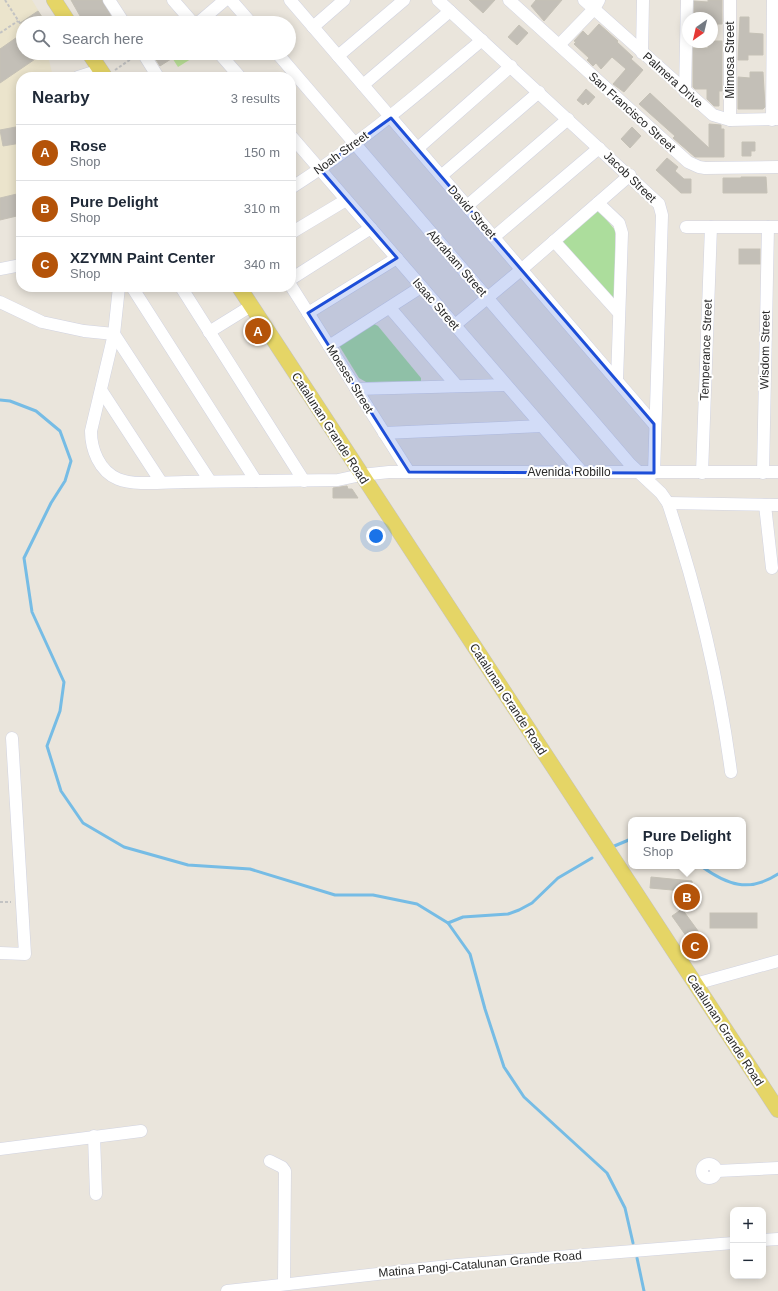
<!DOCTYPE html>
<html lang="en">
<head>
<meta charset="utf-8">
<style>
  body { margin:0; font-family:Helvetica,sans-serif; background:#f2f2f3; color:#1f2937 }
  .controls { position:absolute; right:12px; bottom:12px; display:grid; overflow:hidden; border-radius:8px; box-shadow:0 2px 10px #0003 }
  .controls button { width:36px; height:36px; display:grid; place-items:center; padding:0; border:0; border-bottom:1px solid #e0e1e3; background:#fff; color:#1f2937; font:20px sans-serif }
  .compass { position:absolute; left:682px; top:12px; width:36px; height:36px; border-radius:50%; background:#fff; box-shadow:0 2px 10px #0003; rotate:214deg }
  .you { position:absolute; left:376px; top:536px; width:14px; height:14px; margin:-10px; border:3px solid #fff; border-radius:50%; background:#1a73e8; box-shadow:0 0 0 6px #1a73e833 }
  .badge { display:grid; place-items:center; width:26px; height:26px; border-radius:50%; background:#b45309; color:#fff; font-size:13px; font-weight:700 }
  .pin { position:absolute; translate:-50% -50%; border:2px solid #fff; box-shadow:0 1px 4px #0006 }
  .popup { position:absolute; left:628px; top:817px; width:118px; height:52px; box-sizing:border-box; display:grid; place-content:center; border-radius:8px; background:#fff; filter:drop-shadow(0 1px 3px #0005); font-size:13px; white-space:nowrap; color:#747a83 }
  .popup b { font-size:15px; color:#1f2937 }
  .popup::after { content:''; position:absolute; left:50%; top:100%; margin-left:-8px; border:8px solid transparent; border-top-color:#fff }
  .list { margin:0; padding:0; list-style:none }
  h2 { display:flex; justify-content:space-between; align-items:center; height:52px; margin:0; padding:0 16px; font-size:17px }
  h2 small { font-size:13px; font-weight:400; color:#747a83 }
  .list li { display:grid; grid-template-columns:26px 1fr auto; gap:12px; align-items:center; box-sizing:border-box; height:56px; padding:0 16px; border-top:1px solid #e0e1e3 }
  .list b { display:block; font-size:15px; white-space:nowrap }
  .list p { margin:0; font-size:13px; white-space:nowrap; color:#747a83 }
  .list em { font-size:13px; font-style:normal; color:#747a83 }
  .icon { flex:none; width:22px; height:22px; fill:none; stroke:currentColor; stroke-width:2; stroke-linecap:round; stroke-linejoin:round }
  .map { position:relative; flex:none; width:778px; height:1291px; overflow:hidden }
  .search { position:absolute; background:#fff; box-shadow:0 2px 10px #0003; left:16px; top:16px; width:280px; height:44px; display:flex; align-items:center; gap:10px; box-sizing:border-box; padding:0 14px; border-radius:22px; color:#747a83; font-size:15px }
  .panel { position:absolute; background:#fff; box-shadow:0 2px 10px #0003; left:16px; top:72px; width:280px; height:220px; border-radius:16px }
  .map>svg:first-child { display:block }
</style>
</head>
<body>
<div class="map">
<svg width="778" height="1291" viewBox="0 0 778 1291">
  <rect width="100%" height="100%" fill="#eae5dc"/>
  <polygon fill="#ebe4cc" points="0,0 32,0 46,23 23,23 23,53 63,53 49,60 53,77 21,77 21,215 0,220"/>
  <g fill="#acdd9c">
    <polygon points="596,211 601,213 615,230 615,297 614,300 563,243 563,240"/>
    <polygon points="374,324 378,326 421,378 421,381 366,382 359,378 340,347 340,345"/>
  </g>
  <polygon fill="#bce399" points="169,53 199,53 199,54 178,67"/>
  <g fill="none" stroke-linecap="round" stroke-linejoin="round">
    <g stroke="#76bce5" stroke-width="3">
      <polyline points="0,400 10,401 36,411 60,431 71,461 65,481 51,503 24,558 32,612 64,682 60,711 47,746 61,791 83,823 124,847 188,865 250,869 335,895 373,895 417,904 448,923 470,954 485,1009 504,1067 524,1097 607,1173 625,1208 633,1243"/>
      <polyline points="612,847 631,839"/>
      <path d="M701 866C727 885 749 893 778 874"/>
      <polyline points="448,923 463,917 508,914 519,910 532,903 558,878 592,858"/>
      <polyline points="637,1258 644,1291"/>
    </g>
  </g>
  <g fill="#c3bfb7" stroke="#c5c1b6">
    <polygon points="71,0 102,0 115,23 84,23"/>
    <polygon points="469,0 495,0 483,13"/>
    <polygon points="536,0 562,0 544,21 531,6"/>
    <polygon points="708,0 722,0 722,24 712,24 712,18 708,18 708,16 694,16 694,1 708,2"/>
    <polygon points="38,11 46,23 20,23"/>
    <polygon points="740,17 749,17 749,33 763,34 763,55 748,55 748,60 738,60"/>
    <polygon points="599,24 618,41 617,42 633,57 631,59 643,70 624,92 613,84 626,69 612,57 601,69 596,63 593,66 587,60 589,58 574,44 576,42 574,41 583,31 588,36"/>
    <polygon points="519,25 528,33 517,45 508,37"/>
    <polygon points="23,33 23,53 44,53 0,83 0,49"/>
    <polygon points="712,41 722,41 722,91 719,91 719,106 714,106 707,99 707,89 695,89 693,87 693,48 708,48 708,42"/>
    <polygon points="152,53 168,53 171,59 160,66"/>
    <polygon points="750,72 763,72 765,107 763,109 738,109 738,77 750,78"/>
    <polygon points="586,89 595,97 588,105 586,102 583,105 577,100"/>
    <polygon points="650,93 709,148 709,124 721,125 721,129 724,129 724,157 695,157 673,138 675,136 639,104"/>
    <polygon points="21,126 21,143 3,146 0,130"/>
    <polygon points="632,127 641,136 630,148 621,139"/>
    <polygon points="742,142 755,142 755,151 751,151 751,156 742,156"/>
    <polygon points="667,158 678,167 675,171 684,179 691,179 691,193 681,193 656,170"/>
    <polygon points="741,177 766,177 767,193 723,193 723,178 741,178"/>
    <polygon points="21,193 21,215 0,220 0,198"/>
    <rect x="739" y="249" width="21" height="15"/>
    <polygon points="347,486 348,489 352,489 358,498 333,498 333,488"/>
    <polygon points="651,877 692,881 693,902 684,903 683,891 650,888"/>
    <polygon points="682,909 701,935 703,954 691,955 689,940 672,916"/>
    <rect x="710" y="913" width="47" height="15"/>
  </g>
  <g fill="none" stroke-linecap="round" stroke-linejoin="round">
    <g stroke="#d1d3e1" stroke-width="13">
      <g id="minor">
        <polyline points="109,0 124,23"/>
        <polyline points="173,0 193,23"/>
        <polyline points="231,0 251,23"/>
        <polyline points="290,0 654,424"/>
        <polyline points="438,0 659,204 662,215 654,473"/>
        <polyline points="509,0 688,162 699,167 705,168 778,167"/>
        <polyline points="584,0 713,115 730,120 778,119"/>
        <polyline points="198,23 225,0"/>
        <polyline points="313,27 344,0"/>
        <polyline points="559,45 594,9 599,0"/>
        <polyline points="143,53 158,77"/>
        <polyline points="219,53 240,77"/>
        <path d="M277 53 630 464 661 493 668 503C697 590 719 681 731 772"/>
        <polyline points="642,53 643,0"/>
        <polyline points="338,56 404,0"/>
        <polyline points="78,77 100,70"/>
        <polyline points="363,85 450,11"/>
        <polyline points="685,92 687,0"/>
        <polyline points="730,120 730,0"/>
        <polyline points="772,120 773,0"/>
        <polyline points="291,136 582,472"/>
        <polyline points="418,148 511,66"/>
        <polyline points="441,176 539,92"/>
        <path d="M291 188C360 144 420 92 482 40"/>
        <polyline points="598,203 619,223 622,233 617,380"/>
        <polyline points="467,206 568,119"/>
        <polyline points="686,227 778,227"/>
        <polyline points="291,233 346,200"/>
        <polyline points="494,237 599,148"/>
        <polyline points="554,241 619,313"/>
        <polyline points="0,269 21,265"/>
        <polyline points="291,279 371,228"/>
        <polyline points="291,286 409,472"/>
        <path d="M119 287 114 334 91 431C91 449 99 471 118 479 134 486 166 482 185 482 236 481 287 481 338 480L361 475 389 472H778"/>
        <polyline points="132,287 256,481"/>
        <polyline points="181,287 304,481"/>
        <polyline points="0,302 42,322 84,331 114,334 210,481"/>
        <polyline points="390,308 457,386"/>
        <polyline points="308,313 397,258"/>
        <polyline points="455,325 522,269 630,175"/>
        <polyline points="209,332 251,306"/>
        <polyline points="329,346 421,287"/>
        <polyline points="356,389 506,385"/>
        <polyline points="101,390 161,482"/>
        <polyline points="384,433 542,426"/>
        <polyline points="702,473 711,227"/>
        <polyline points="763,473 768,227"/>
        <polyline points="668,503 778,505"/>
        <polyline points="765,505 772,568"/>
        <polyline points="0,953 25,954 12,738"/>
        <polyline points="695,984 778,961"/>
        <polyline points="94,1136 96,1194"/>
        <polyline points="0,1149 141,1131"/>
        <polyline points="270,1161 282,1167 285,1171 284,1283"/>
        <circle cx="709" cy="1171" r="7"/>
        <polyline points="717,1171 778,1168"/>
        <polyline points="763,1240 778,1239"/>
        <polyline points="227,1291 457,1265 733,1243"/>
      </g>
    </g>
    <g stroke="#c3c3c3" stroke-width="16">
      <g id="major">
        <polyline points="54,0 69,23"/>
        <polyline points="89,53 105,77"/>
        <polyline points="239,287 778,1110"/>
      </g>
    </g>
    <g stroke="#c3c3c3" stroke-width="2" stroke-dasharray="3 2" stroke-linecap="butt">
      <polyline points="5,0 23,28"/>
      <polyline points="0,33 18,21"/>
      <polyline points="39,53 42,58"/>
      <polyline points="115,70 134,57"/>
      <polyline points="0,902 11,902"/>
    </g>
    <use href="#minor" stroke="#fff" stroke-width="12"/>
    <use href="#major" stroke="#e5d566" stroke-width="15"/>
  </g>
  <path fill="#1d4ed8" fill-opacity="0.2" stroke="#1d4ed8" stroke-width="3" stroke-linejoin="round" d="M391 118 654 424V473L409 472 308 313 397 258 320 169Z"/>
  <g text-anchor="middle" stroke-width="4" stroke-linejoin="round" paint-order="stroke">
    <g font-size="12" fill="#292929" stroke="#fff">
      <text transform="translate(730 60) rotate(-90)" y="4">Mimosa Street</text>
      <text transform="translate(673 80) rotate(42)" y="4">Palmera Drive</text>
      <text transform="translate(632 112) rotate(42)" y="4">San Francisco Street</text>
      <text transform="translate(341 153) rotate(-36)" y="4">Noah Street</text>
      <text transform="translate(630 177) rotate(44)" y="4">Jacob Street</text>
      <text transform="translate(472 212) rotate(49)" y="4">David Street</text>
      <text transform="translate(457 263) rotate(49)" y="4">Abraham Street</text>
      <text transform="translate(436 304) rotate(49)" y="4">Isaac Street</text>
      <text transform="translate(706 350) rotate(-88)" y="4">Temperance Street</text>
      <text transform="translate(765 350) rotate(-89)" y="4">Wisdom Street</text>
      <text transform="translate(350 379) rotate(58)" y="4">Moeses Street</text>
      <text transform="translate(330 428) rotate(57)" y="4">Catalunan Grande Road</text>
      <text x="569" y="476">Avenida Robillo</text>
      <text transform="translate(508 699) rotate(57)" y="4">Catalunan Grande Road</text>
      <text transform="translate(725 1030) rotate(57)" y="4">Catalunan Grande Road</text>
      <text transform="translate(480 1264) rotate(-5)" y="4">Matina Pangi-Catalunan Grande Road</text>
    </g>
  </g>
</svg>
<div class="controls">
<button>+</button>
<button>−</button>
</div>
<svg class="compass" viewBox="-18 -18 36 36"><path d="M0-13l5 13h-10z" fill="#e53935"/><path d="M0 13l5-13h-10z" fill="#747a83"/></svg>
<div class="you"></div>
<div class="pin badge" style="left:258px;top:331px">A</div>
<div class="pin badge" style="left:687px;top:897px">B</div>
<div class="popup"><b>Pure Delight</b>Shop</div>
<div class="pin badge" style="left:695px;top:946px">C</div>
<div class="search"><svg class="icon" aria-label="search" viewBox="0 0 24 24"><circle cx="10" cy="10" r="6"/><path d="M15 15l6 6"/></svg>Search here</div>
<section class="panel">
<h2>Nearby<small>3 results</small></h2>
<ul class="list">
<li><span class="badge">A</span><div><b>Rose</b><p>Shop</p></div><em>150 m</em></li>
<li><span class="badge">B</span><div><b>Pure Delight</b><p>Shop</p></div><em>310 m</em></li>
<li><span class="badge">C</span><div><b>XZYMN Paint Center</b><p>Shop</p></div><em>340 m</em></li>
</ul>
</section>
</div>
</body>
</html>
